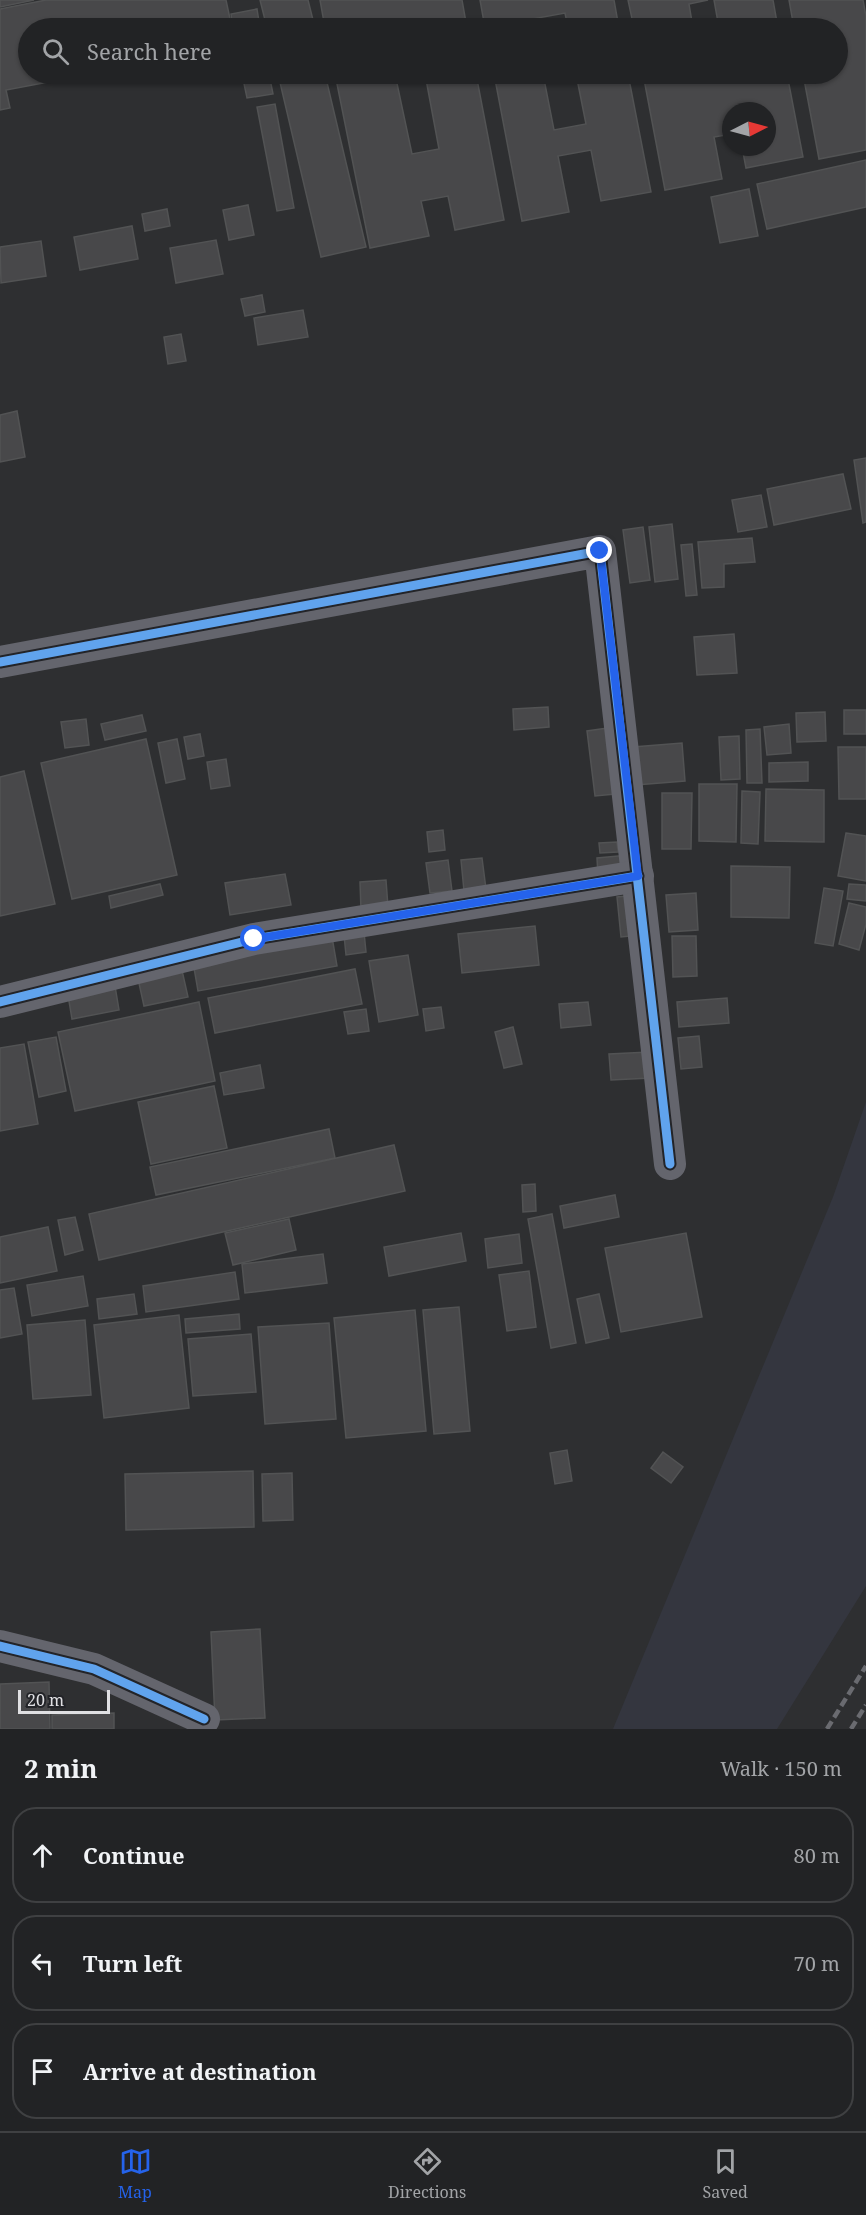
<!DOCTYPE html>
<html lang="en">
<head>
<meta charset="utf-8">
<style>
  body { margin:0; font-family:"Noto Serif",serif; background:#2a2b2d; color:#f1f3f6 }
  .compass { position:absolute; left:722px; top:102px; width:54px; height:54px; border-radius:50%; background:#222325; box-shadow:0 2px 4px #0004; rotate:84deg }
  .scale { position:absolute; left:18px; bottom:15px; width:92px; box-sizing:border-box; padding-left:6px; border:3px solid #e0e0e3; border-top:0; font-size:16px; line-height:21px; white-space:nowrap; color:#e0e0e3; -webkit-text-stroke:4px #232428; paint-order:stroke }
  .stop { position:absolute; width:18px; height:18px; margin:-14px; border:4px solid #2563eb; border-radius:50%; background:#fff }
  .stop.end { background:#2563eb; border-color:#fff; box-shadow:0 2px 6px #0008 }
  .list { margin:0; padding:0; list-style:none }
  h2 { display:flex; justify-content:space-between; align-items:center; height:78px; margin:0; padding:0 24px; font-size:26px }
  h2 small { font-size:20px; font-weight:400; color:#a2a4a7 }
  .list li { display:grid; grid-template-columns:39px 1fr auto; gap:18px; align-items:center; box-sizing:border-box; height:96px; margin:0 12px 12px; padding:0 12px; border:2px solid #3f4042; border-radius:24px }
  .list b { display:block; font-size:22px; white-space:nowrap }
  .list em { font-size:20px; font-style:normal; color:#a2a4a7 }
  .icon { flex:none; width:33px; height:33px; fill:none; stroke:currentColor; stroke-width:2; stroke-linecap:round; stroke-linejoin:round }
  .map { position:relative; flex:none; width:866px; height:1729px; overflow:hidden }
  .search { position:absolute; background:#222325; box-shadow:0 2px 4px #0004; left:18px; right:18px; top:18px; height:66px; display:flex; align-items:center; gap:15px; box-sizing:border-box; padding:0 21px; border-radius:33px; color:#a2a4a7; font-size:22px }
  .sheet { height:402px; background:#222325 }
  nav { display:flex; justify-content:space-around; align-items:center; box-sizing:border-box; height:84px; border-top:2px solid #3f4042; background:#222325; font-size:16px; color:#a2a4a7 }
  nav a { display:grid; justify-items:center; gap:3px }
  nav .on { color:#2563eb }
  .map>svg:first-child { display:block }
</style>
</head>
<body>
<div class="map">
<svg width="866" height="1729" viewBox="0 0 866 1729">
  <rect width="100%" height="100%" fill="#2e2f31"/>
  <polygon fill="#34363f" points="866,1102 866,1586 777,1729 613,1729 833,1197"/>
  <g fill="#48484a" stroke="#525354" stroke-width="1.5">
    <polygon points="0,0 34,0 0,7"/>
    <polygon points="46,0 226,0 232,28 28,28 28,74 91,74 6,90 10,108 0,110 0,9"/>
    <polygon points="260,0 308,0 315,28 267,28"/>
    <polygon points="320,0 462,0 467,28 325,28"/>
    <polygon points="480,0 614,0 619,28 568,28 565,13 532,19 534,28 485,28"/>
    <polygon points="628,0 708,0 689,4 693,28 634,28"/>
    <polygon points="714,0 773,0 778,28 719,28"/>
    <polygon points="789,0 863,0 866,16 866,150 819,159 803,74 838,74 838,28 794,28"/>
    <polygon points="257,9 260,28 233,28 231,14"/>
    <polygon points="242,74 269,74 273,94 247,98"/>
    <polygon points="278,74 325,74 366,247 321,257"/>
    <polygon points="335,74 395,74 412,154 439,149 425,74 476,74 504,220 455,230 448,196 421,201 429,236 370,248"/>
    <polygon points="494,74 543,74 554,130 586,124 576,74 628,74 651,192 601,201 591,150 558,156 569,212 522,221"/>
    <polygon points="643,74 787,74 803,157 746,168 742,147 767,147 767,111 731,111 731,134 714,137 722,179 665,190"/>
    <polygon points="275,104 294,208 277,211 257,107"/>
    <polygon points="866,160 866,207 767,229 757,184"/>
    <polygon points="749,189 758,236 720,243 711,197"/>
    <polygon points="248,205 254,235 229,240 223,210"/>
    <polygon points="167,209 170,226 145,231 142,214"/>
    <polygon points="132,226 138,259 80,270 74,237"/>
    <polygon points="216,240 223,274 176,283 170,248"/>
    <polygon points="41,241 46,276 1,283 0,247"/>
    <polygon points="262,295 265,312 245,316 241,299"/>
    <polygon points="303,310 308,337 258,345 254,318"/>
    <polygon points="181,334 186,361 168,364 164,337"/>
    <polygon points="17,411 25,457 0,462 0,415"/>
    <polygon points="866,458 866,522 863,523 854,460"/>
    <polygon points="843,474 851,509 774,525 767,489"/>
    <polygon points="761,495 767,527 738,532 732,500"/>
    <polygon points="672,524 678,579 655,582 649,527"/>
    <polygon points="643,527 650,580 630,583 623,530"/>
    <polygon points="752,538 755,562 724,564 724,587 702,588 698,542"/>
    <polygon points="692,544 697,595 686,596 681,545"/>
    <polygon points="734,634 737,673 697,675 694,637"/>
    <polygon points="548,707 549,727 514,730 513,709"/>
    <rect x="844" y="710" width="22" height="24"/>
    <polygon points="825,712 826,741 797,742 796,713"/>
    <polygon points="142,715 146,731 105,740 101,724"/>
    <polygon points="86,719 89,745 65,748 61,722"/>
    <polygon points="789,724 791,753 767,755 764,727"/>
    <polygon points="607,728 615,794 595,796 587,731"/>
    <polygon points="760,729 762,783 747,783 746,730"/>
    <polygon points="200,734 204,756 188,759 184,737"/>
    <polygon points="739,736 740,779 721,780 719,737"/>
    <polygon points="146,739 177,875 72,899 41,763"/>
    <polygon points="177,739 185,779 166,783 158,743"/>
    <polygon points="682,743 685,781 636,785 633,747"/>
    <polygon points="838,747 866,747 866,799 839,799"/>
    <polygon points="226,759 230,786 211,789 207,762"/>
    <polygon points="808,762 808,781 769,782 769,763"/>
    <polygon points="24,771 55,904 0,916 0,777"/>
    <polygon points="699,784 737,784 736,842 699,841"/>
    <polygon points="766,789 824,790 824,842 765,841"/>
    <polygon points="742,791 760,792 758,844 741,843"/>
    <polygon points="662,793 692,793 691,849 662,849"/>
    <polygon points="443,830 445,850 429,852 427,832"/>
    <polygon points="846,833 866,836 866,881 838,876"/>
    <polygon points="617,842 618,852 600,853 599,843"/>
    <polygon points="629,855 631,872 598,876 597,858"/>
    <polygon points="482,858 486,889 464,891 461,860"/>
    <polygon points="448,860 452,891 430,893 426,863"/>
    <polygon points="731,866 790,867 789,918 731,917"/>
    <polygon points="285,874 291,905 230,915 225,883"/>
    <polygon points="386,880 388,907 361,910 360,882"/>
    <polygon points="160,884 163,895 111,908 109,896"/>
    <polygon points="849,884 866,885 866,901 847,899"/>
    <polygon points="824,888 843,891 833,946 815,943"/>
    <polygon points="696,893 698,930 669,932 666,895"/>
    <polygon points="637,895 640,935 621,937 617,897"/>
    <polygon points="849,903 866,907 866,924 859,950 839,944"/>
    <polygon points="535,926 539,965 462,973 458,934"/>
    <polygon points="364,932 366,952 346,955 344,935"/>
    <polygon points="672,936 696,936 697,976 673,977"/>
    <polygon points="332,937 337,966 198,991 193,962"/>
    <polygon points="408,955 418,1015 379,1022 369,961"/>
    <polygon points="181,966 188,997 144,1006 137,974"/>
    <polygon points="355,969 362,1004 215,1033 208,998"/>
    <polygon points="115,986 119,1010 72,1019 68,995"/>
    <polygon points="727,998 729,1023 679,1027 677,1002"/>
    <polygon points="199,1002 215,1081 75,1111 58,1032"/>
    <polygon points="588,1002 591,1025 561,1028 559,1004"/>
    <polygon points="441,1007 444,1028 426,1031 423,1009"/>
    <polygon points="366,1009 369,1031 348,1034 344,1012"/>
    <polygon points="513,1027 522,1064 504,1068 495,1032"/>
    <polygon points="699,1036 702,1067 681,1069 678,1038"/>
    <polygon points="56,1037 66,1091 39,1097 28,1042"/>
    <polygon points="24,1044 38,1124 0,1131 0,1048"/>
    <polygon points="649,1052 651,1078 611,1080 609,1054"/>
    <polygon points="260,1065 264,1088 224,1095 220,1073"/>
    <polygon points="214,1086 227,1148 151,1164 138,1102"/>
    <polygon points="329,1129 335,1158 156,1195 150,1167"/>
    <polygon points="394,1145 405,1191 99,1260 89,1214"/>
    <polygon points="535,1184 536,1211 523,1212 522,1185"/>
    <polygon points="615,1195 619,1217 564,1228 560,1206"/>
    <polygon points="552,1214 576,1343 551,1348 528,1219"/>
    <polygon points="75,1217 83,1250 65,1255 58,1220"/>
    <polygon points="289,1219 296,1250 233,1265 225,1233"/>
    <polygon points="48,1227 57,1271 0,1283 0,1237"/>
    <polygon points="461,1233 466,1261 389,1276 384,1247"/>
    <polygon points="686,1233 702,1317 621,1332 605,1248"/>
    <polygon points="519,1234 522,1263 488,1268 485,1239"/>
    <polygon points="323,1254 327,1283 245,1293 242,1264"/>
    <polygon points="529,1271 536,1327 507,1331 499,1275"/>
    <polygon points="235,1272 239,1299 146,1312 143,1286"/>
    <polygon points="83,1276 88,1306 32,1316 27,1285"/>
    <polygon points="14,1288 22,1334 0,1338 0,1290"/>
    <polygon points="134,1294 137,1314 99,1319 97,1299"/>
    <polygon points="599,1294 609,1338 586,1343 577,1299"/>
    <polygon points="459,1307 470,1431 434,1434 423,1310"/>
    <polygon points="415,1310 426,1431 346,1438 334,1318"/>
    <polygon points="239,1314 240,1329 186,1333 185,1319"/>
    <polygon points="179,1315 189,1408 104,1418 94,1325"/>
    <polygon points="85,1320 91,1395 33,1399 27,1325"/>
    <polygon points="329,1323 336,1419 265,1424 258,1327"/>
    <polygon points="251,1334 256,1392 193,1396 188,1339"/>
    <polygon points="567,1450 572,1481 555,1484 550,1453"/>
    <polygon points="663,1452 683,1467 671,1483 651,1468"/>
    <polygon points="253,1471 254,1527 126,1530 125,1474"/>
    <polygon points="292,1473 293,1520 263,1521 262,1474"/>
    <polygon points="260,1629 265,1718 215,1720 211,1632"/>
    <polygon points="49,1682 50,1729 0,1729 0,1684"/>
    <polygon points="114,1713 114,1729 52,1729 52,1715"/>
  </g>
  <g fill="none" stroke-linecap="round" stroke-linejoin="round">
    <g stroke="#64656d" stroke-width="32">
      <polyline points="0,662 600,551 670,1164"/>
      <polyline points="0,1002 254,939 638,876"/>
      <polyline points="0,1646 94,1669 204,1719"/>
    </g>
    <g stroke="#6a6b70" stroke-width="4.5" stroke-dasharray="9 4.5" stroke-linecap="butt">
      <polyline points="827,1729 866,1666"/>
      <polyline points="851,1729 866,1705"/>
    </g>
    <g stroke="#232428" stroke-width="13">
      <g id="cycleway">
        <polyline points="0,662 600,551 670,1164"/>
        <polyline points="0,1002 254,939 638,876"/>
        <polyline points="0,1646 94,1669 204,1719"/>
      </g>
    </g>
    <use href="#cycleway" stroke="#60a3ed" stroke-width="9"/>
  </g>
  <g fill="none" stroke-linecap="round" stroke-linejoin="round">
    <polyline stroke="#2563eb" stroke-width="8" points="254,939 638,876 600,551"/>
  </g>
</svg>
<svg class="compass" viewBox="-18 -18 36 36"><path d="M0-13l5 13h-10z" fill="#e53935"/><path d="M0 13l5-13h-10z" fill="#a2a4a7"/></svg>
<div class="scale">20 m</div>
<div class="stop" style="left:254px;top:939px"></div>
<div class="stop end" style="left:600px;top:551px"></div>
<div class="search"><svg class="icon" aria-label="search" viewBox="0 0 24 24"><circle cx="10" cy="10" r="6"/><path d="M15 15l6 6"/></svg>Search here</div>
</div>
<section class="sheet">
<h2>2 min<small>Walk · 150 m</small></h2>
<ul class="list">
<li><svg class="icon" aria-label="ahead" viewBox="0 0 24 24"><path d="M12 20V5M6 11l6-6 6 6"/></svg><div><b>Continue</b></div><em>80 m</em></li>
<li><svg class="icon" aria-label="left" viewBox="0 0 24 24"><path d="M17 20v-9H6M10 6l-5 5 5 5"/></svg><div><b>Turn left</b></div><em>70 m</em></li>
<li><svg class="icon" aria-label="arrive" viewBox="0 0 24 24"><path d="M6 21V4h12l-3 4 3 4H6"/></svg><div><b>Arrive at destination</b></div></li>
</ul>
</section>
<nav>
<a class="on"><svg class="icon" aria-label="map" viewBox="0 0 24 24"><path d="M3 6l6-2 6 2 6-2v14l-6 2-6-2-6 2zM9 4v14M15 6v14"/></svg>Map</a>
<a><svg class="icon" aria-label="directions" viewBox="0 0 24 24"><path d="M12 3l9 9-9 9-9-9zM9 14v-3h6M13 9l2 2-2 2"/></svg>Directions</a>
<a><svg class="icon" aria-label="saved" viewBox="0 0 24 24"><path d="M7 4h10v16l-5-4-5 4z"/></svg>Saved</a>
</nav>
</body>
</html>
